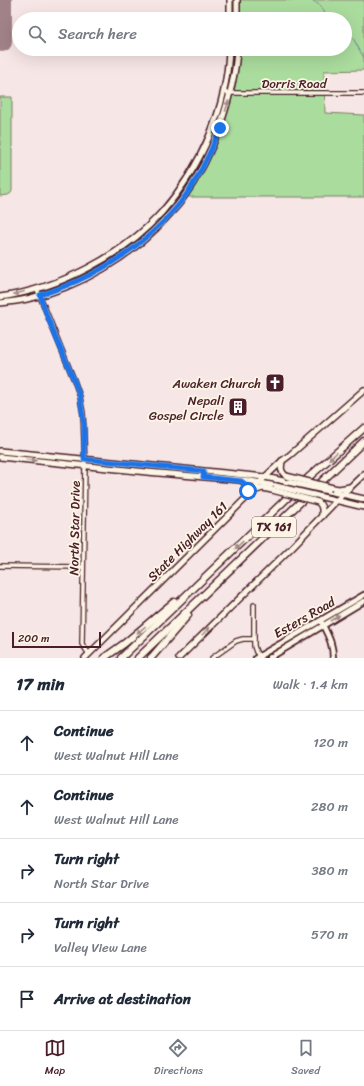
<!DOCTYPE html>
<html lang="en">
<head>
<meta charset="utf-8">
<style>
  body { margin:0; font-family:Sriracha,sans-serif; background:#f2f2f3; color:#1f2937 }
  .scale { position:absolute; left:12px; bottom:10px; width:89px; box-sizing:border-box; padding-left:4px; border:2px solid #4a1f2b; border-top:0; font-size:11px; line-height:14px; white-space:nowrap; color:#4a1f2b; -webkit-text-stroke:3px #fcf5e5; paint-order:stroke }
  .stop { position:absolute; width:12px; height:12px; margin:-9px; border:3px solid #1a73e8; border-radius:50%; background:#fff }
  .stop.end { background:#1a73e8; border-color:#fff; box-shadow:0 1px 4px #0008 }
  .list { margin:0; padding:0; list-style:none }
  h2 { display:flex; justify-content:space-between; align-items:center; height:52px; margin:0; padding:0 16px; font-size:17px }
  h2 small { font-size:13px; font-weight:400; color:#747a83 }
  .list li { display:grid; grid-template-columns:26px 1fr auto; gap:12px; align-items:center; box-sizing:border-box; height:64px; padding:0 16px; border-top:1px solid #e0e1e3 }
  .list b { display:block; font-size:15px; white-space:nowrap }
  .list p { margin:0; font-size:13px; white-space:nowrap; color:#747a83 }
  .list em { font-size:13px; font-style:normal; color:#747a83 }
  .icon { flex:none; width:22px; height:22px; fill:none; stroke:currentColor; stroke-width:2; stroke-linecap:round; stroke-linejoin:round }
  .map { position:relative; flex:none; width:364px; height:658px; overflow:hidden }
  .search { position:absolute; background:#fff; box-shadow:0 4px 16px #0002; left:12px; right:12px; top:12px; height:44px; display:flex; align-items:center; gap:10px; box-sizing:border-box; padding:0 14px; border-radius:22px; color:#747a83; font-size:15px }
  .sheet { height:372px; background:#fff }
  nav { display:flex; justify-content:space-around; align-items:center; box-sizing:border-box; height:56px; border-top:1px solid #e0e1e3; background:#fff; font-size:11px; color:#747a83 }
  nav a { display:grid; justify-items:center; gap:2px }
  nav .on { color:#4a1f2b }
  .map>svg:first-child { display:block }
</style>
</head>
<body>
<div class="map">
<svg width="364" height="658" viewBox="0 0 364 658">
  <rect width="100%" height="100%" fill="#f7e6e6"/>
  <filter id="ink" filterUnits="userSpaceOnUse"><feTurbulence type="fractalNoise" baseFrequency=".025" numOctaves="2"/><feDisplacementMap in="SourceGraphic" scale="8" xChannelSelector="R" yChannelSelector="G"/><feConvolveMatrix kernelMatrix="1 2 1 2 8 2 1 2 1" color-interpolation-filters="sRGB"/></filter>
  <g filter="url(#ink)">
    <g fill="#aadc9d" stroke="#7a7e64">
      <polygon points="239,0 364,0 364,70 324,71 325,113 364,115 364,197 187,197 205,168 220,136 237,75 239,49 345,49 345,19 239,19"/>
      <polygon points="0,97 12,97 12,191 11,193 8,195 0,196"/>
    </g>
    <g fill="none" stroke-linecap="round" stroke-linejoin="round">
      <g stroke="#6b8a93" stroke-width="1">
        <polyline points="312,0 321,6 328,19"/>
        <polyline points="345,34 353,38 364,58"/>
      </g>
      <polyline stroke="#a08288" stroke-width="8" points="0,37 2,37"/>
      <polyline stroke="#a08288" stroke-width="20" points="2,42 2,0"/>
      <g stroke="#4a1f2b" stroke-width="6">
        <g id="minor">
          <polyline points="224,92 230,93 364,93"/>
          <polyline points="37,289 74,380 80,397 83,413 85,466 82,644 89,654"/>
          <polyline points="0,566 83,567"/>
          <polyline points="254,605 254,646 256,652 261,658"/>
          <polyline points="212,658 236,641 243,639 254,639"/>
        </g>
      </g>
      <g stroke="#4a1f2b" stroke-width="8">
        <g id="tertiary">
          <path d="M322 623C328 636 333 643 333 658"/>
          <polyline points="256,658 364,595"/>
          <polyline points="269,658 364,601"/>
        </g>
      </g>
      <g stroke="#4a1f2b" stroke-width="8">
        <g id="secondary">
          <polyline points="230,19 230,0"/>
          <polyline points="237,19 237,0"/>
          <path d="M0 297C58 289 123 256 162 212 201 167 227 109 229 49"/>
          <path d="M0 303C9 302 18 301 27 299 80 287 131 257 167 217 171 212 177 207 181 201 198 178 212 150 221 123 229 99 236 74 237 49"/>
          <polyline points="0,451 245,475 265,477 288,482"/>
          <polyline points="0,457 147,472 251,481 276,486"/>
          <path d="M282 461C281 468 280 471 286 476"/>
          <polyline points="242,481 245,483 248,487 246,496"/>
          <polyline points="333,488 339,489 350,487"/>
          <polyline points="253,491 263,488 272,490"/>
          <polyline points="328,491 364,499"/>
          <polyline points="314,495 364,507"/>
          <path d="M318 502C323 506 322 510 322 516"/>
          <polyline points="85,658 246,498 259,483 282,461 290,455 364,390"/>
          <polyline points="179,658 291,548 343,494 364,474"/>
        </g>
      </g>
      <g stroke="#4a1f2b" stroke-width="9">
        <g id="motorway">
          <polyline points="104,658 125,643 163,611 174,602"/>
          <polyline points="121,658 309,477 364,428"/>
          <polyline points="138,658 364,441"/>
          <polyline points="151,658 188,615"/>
        </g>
      </g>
      <use href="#minor" stroke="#fcf5e5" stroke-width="3.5"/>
      <use href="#tertiary" stroke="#fcf5e5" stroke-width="4.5"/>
      <use href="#secondary" stroke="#fcf5e5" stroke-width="5"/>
      <use href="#motorway" stroke="#fcf5e5" stroke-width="6"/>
      <g stroke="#4a1f2b" stroke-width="8" stroke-linecap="butt">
        <g id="secondary-bridge">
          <polyline points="286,476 333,488"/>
          <polyline points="288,482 328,491"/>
          <polyline points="276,486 314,495"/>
          <polyline points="272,490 318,502"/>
        </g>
      </g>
      <use href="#secondary-bridge" stroke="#fcf5e5" stroke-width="5"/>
    </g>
    <defs><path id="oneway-solid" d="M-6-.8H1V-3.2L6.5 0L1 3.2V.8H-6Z"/></defs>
    <g fill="#a38a88">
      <use href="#oneway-solid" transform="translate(227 106) rotate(-73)"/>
      <use href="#oneway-solid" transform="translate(19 293) rotate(166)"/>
      <use href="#oneway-solid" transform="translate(333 456) rotate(138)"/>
      <use href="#oneway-solid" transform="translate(31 460) rotate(6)"/>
      <use href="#oneway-solid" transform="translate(239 545) rotate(136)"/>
      <use href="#oneway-solid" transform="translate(335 618) rotate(-30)"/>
      <use href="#oneway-solid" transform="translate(141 630) rotate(140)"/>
      <use href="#oneway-solid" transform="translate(206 631) rotate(-45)"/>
    </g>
  </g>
  <g fill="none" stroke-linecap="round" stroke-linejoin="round" filter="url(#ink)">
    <path stroke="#1a73e8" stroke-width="5" d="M220 128C210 154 197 181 180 203 143 248 95 278 40 295L47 316 74 380 80 397 84 425V459L204 471 203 477 241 481C246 484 248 486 248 491"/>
  </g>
  <defs>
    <g id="church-square" transform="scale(1)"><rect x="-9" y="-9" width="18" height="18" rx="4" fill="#4a1f2b" stroke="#fcf5e5"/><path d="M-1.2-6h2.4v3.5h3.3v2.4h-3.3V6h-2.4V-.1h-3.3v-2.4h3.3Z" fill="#fff"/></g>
    <g id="building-square" transform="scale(1)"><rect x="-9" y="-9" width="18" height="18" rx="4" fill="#4a1f2b" stroke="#fcf5e5"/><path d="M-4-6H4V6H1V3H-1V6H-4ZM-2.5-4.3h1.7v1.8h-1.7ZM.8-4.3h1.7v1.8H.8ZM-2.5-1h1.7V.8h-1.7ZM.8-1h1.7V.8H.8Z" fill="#fff"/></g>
  </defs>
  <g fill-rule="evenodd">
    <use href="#church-square" x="275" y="383"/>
    <use href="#building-square" x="238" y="407"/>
  </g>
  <g text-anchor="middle" stroke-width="3.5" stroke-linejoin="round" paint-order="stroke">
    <rect fill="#fcf5e5" stroke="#7f5f63" stroke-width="1" x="252" y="517" width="44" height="20" rx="3"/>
    <g font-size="12" font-weight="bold" fill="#4a1f2b">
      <text x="274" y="531">TX 161</text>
    </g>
    <g font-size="13" fill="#4a1f2b" stroke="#fcf5e5">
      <text x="294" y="88">Dorris Road</text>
      <text transform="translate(74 528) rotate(-89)" y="5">North Star Drive</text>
      <text transform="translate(187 541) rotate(-45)" y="5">State Highway 161</text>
      <text transform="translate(304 617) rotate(-30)" y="5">Esters Road</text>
    </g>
    <g font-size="13" fill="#4a1f2b" stroke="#fcf5e5" text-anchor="end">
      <text x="261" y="388">Awaken Church</text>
      <text x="224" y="405">Nepali<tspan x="224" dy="15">Gospel Circle</tspan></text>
    </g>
  </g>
</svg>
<div class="scale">200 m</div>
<div class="stop" style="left:248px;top:491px"></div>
<div class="stop end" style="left:220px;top:128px"></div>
<div class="search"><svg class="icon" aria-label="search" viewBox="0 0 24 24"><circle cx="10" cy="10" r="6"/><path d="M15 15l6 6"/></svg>Search here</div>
</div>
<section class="sheet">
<h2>17 min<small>Walk · 1.4 km</small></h2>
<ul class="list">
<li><svg class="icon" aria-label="ahead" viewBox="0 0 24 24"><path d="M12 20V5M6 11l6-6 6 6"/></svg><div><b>Continue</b><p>West Walnut Hill Lane</p></div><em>120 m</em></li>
<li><svg class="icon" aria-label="ahead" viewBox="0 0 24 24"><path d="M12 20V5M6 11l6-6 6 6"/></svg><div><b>Continue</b><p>West Walnut Hill Lane</p></div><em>280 m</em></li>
<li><svg class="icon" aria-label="right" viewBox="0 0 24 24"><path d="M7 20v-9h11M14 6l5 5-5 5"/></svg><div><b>Turn right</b><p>North Star Drive</p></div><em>380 m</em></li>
<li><svg class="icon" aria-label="right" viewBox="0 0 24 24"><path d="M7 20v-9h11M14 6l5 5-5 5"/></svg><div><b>Turn right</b><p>Valley View Lane</p></div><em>570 m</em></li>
<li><svg class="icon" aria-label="arrive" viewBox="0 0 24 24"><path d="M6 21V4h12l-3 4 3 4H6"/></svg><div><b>Arrive at destination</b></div></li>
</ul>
</section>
<nav>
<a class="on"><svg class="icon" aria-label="map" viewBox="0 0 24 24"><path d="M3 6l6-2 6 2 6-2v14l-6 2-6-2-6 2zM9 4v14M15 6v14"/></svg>Map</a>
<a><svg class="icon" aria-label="directions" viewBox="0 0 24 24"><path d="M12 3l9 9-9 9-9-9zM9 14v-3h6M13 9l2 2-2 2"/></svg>Directions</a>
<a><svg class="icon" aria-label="saved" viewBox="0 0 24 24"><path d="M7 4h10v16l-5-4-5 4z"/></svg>Saved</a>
</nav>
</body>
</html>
